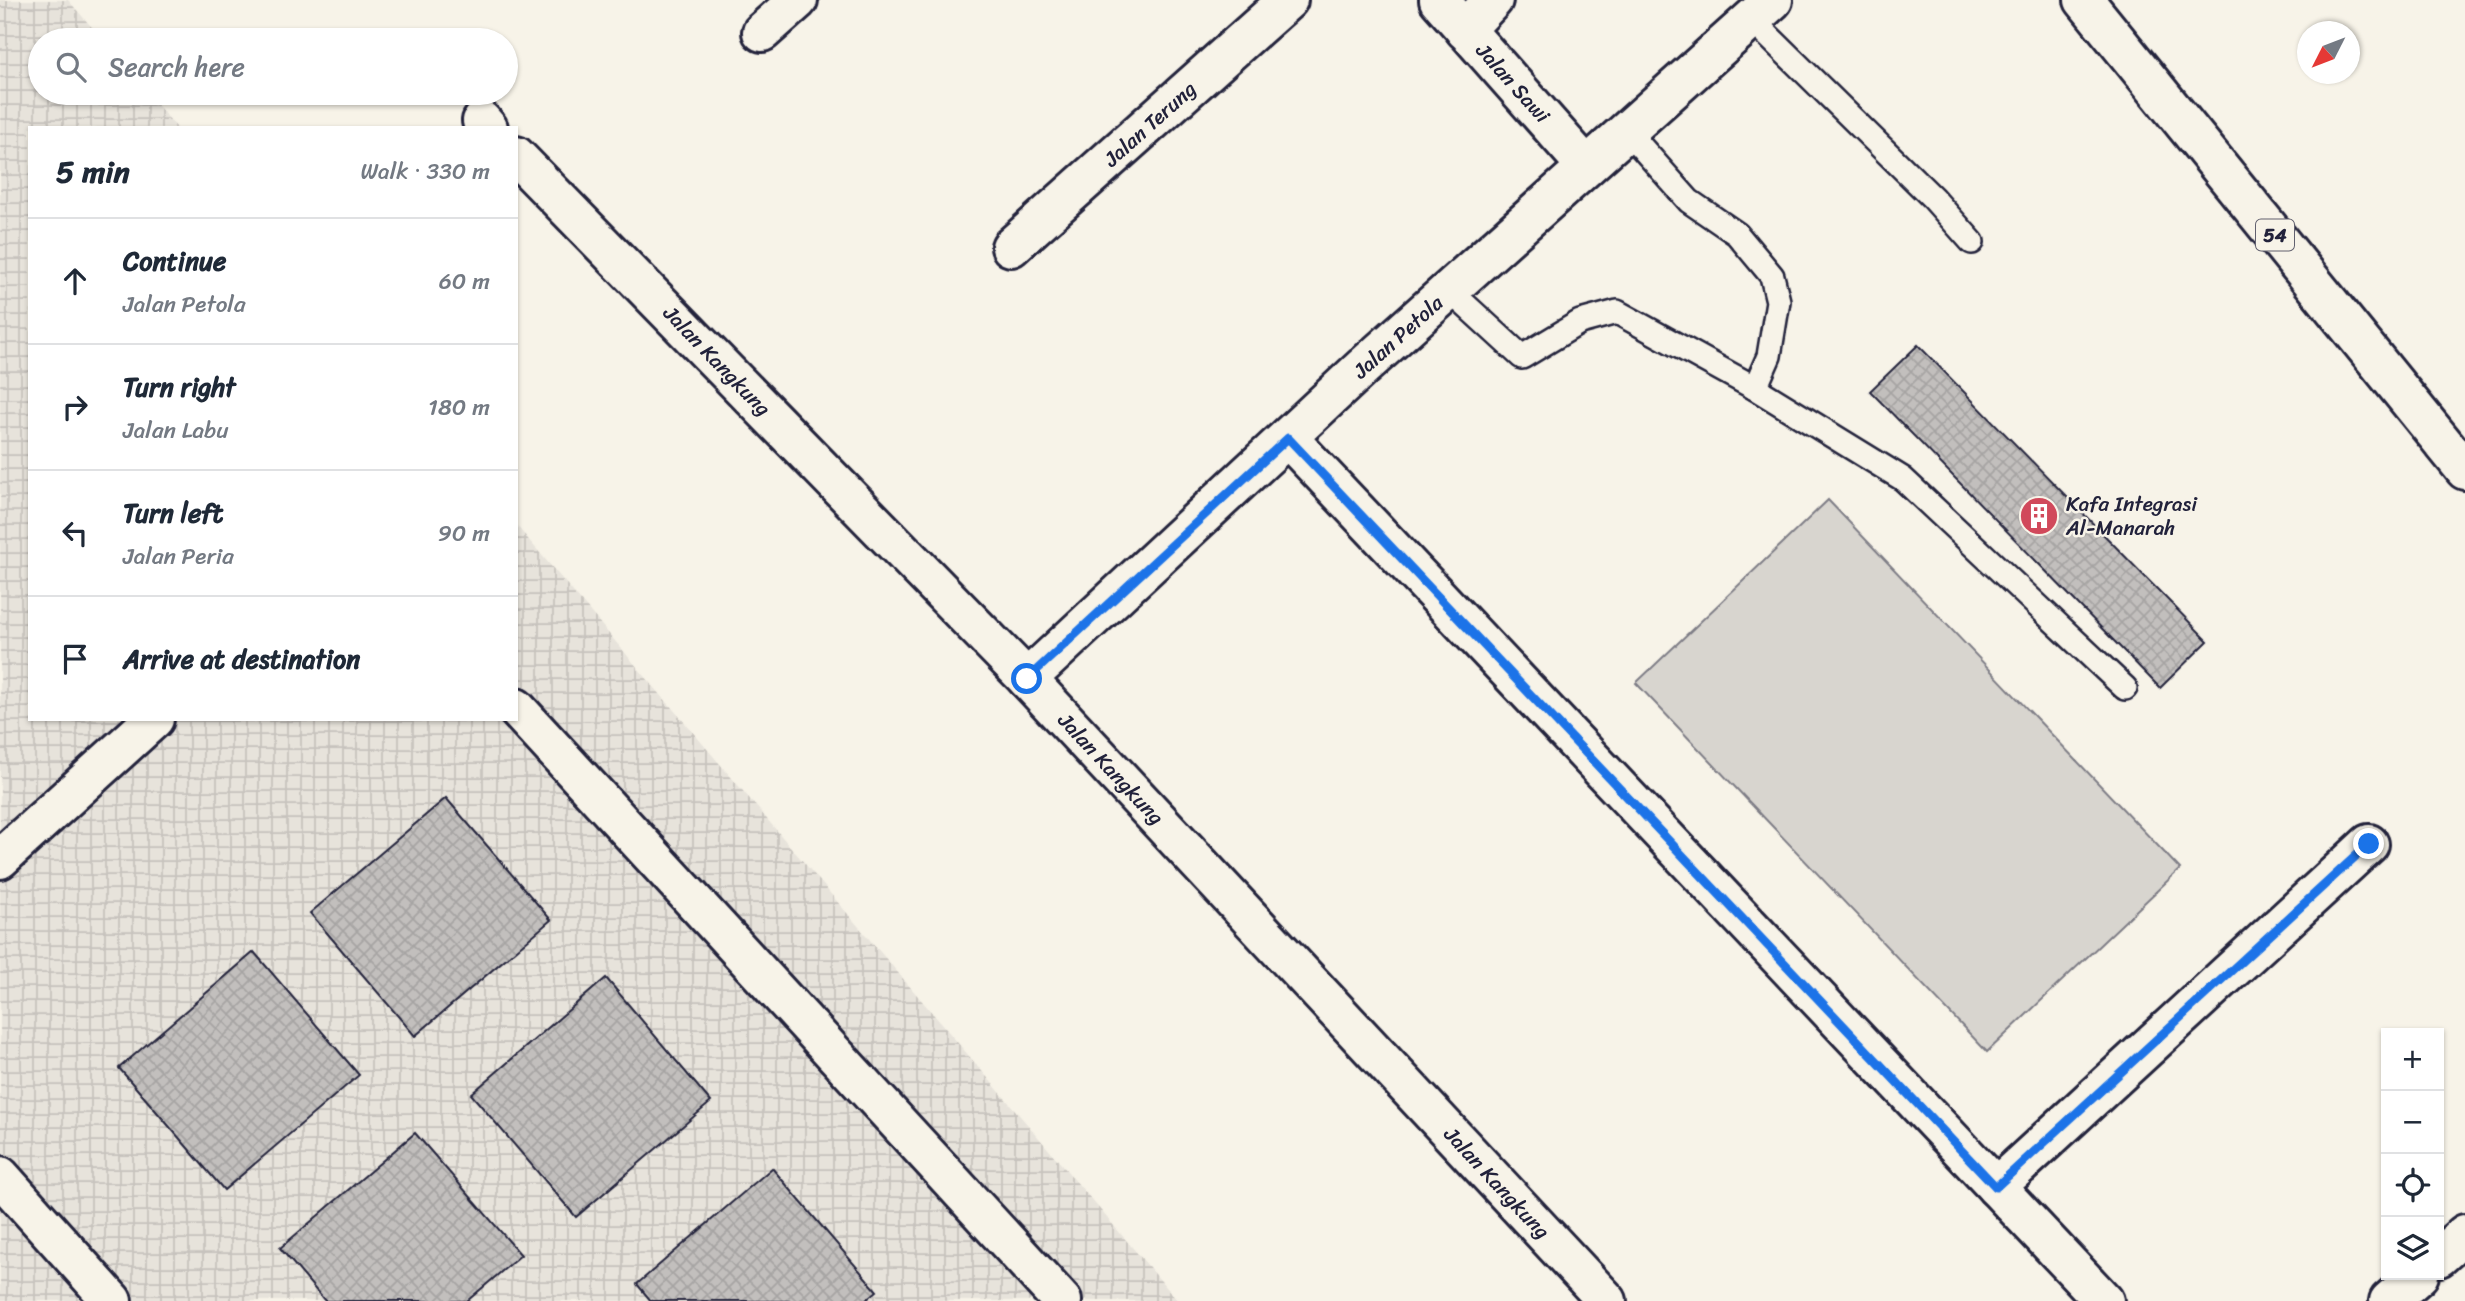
<!DOCTYPE html>
<html lang="en">
<head>
<meta charset="utf-8">
<style>
  body { margin:0; font-family:Sriracha,sans-serif; background:#f2f2f3; color:#1f2937 }
  .controls { position:absolute; right:21px; bottom:21px; display:grid; overflow:hidden; border-radius:0px; box-shadow:0 2px 5px #0004 }
  .controls button { width:63px; height:63px; display:grid; place-items:center; padding:0; border:0; border-bottom:2px solid #e0e1e3; background:#fff; color:#1f2937; font:35px sans-serif }
  .compass { position:absolute; left:2297px; top:21px; width:63px; height:63px; border-radius:50%; background:#fff; box-shadow:0 2px 5px #0004; rotate:228deg }
  .stop { position:absolute; width:21px; height:21px; margin:-16px; border:5px solid #1a73e8; border-radius:50%; background:#fff }
  .stop.end { background:#1a73e8; border-color:#fff; box-shadow:0 2px 7px #0008 }
  .list { margin:0; padding:0; list-style:none }
  h2 { display:flex; justify-content:space-between; align-items:center; height:91px; margin:0; padding:0 28px; font-size:30px }
  h2 small { font-size:23px; font-weight:400; color:#747a83 }
  .list li { display:grid; grid-template-columns:46px 1fr auto; gap:21px; align-items:center; box-sizing:border-box; height:126px; padding:0 28px; border-top:2px solid #e0e1e3 }
  .list b { display:block; font-size:26px; white-space:nowrap }
  .list p { margin:0; font-size:23px; white-space:nowrap; color:#747a83 }
  .list em { font-size:23px; font-style:normal; color:#747a83 }
  .icon { flex:none; width:38px; height:38px; fill:none; stroke:currentColor; stroke-width:2; stroke-linecap:round; stroke-linejoin:round }
  .map { position:relative; flex:none; width:2465px; height:1301px; overflow:hidden }
  .search { position:absolute; background:#fff; box-shadow:0 2px 5px #0004; left:28px; top:28px; width:490px; height:77px; display:flex; align-items:center; gap:18px; box-sizing:border-box; padding:0 24px; border-radius:38px; color:#747a83; font-size:26px }
  .panel { position:absolute; background:#fff; box-shadow:0 2px 5px #0004; left:28px; top:126px; width:490px; height:595px; border-radius:0px }
  .map>svg:first-child { display:block }
</style>
</head>
<body>
<div class="map">
<svg width="2465" height="1301" viewBox="0 0 2465 1301">
  <defs>
    <pattern id="industrial-grid" width="8" height="8" patternUnits="userSpaceOnUse" patternTransform="scale(1.75)"><rect width="8" height="8" fill="#e7e3db"/><path d="M0 4h8M4 0v8" fill="none" stroke="#c6c2bd"/></pattern>
    <pattern id="building-cross-hatch" width="8" height="8" patternUnits="userSpaceOnUse" patternTransform="scale(1.75)"><rect width="8" height="8" fill="#c2bfbd"/><path d="M0 0l8 8M0 8l8-8" fill="none" stroke="#a6a4a3"/></pattern>
  </defs>
  <rect width="100%" height="100%" fill="#f7f3e8"/>
  <filter id="ink" filterUnits="userSpaceOnUse"><feTurbulence type="fractalNoise" baseFrequency=".0143" numOctaves="2"/><feDisplacementMap in="SourceGraphic" scale="14" xChannelSelector="R" yChannelSelector="G"/><feConvolveMatrix kernelMatrix="1 2 1 2 8 2 1 2 1" color-interpolation-filters="sRGB"/></filter>
  <g filter="url(#ink)">
    <polygon fill="url(#industrial-grid)" points="0,0 68,0 103,40 40,40 40,93 147,93 177,128 30,128 30,719 516,719 516,525 1178,1301 0,1301"/>
    <polygon fill="#d8d5cf" stroke="#7d7c85" stroke-width="2" points="1828,500 2180,869 1987,1052 1636,683"/>
    <g fill="url(#building-cross-hatch)" stroke="#22223b" stroke-width="2">
      <polygon points="1918,345 2208,641 2160,688 1870,391"/>
      <polygon points="446,798 551,920 415,1036 310,913"/>
      <polygon points="254,952 359,1075 224,1190 119,1068"/>
      <polygon points="606,978 711,1102 576,1217 471,1094"/>
      <polygon points="415,1133 521,1255 467,1301 325,1301 280,1248"/>
      <polygon points="772,1168 877,1291 865,1301 651,1301 637,1284"/>
    </g>
    <g fill="none" stroke-linecap="round" stroke-linejoin="round">
      <g stroke="#22223b" stroke-width="28">
        <g id="service">
          <polyline points="1751,19 1933,198 1972,242"/>
          <polyline points="1627,131 1689,201 1737,234 1772,276 1778,301 1769,356 1755,388"/>
          <polyline points="1449,290 1522,357 1580,322 1617,312 1755,388 1903,479 2125,688"/>
        </g>
      </g>
      <g stroke="#22223b" stroke-width="44">
        <g id="minor">
          <polyline points="1439,0 1586,166"/>
          <polyline points="1465,30 1493,0"/>
          <polyline points="762,32 798,0"/>
          <polyline points="482,121 488,128"/>
          <polyline points="516,156 1027,679 1607,1301"/>
          <polyline points="1011,247 1288,0"/>
          <polyline points="1288,438 2104,1301"/>
          <polyline points="1027,679 1364,366 1773,0"/>
          <polyline points="516,708 1062,1301"/>
          <polyline points="0,859 154,719"/>
          <polyline points="0,1176 112,1301"/>
          <polyline points="1996,1187 2369,844"/>
          <polyline points="2439,1257 2465,1234"/>
          <polyline points="2389,1301 2419,1275"/>
        </g>
      </g>
      <g stroke="#22223b" stroke-width="44">
        <polyline id="trunk" points="2084,0 2465,470"/>
      </g>
      <use href="#service" stroke="#f7f3e8" stroke-width="23"/>
      <use href="#minor" stroke="#f7f3e8" stroke-width="38"/>
      <use href="#trunk" stroke="#f7f3e8" stroke-width="38"/>
    </g>
  </g>
  <g fill="none" stroke-linecap="round" stroke-linejoin="round" filter="url(#ink)">
    <polyline stroke="#1a73e8" stroke-width="9" points="1027,679 1288,438 1996,1187 2369,844"/>
  </g>
  <defs>
    <g id="building-disc" transform="scale(2.0125)"><circle r="9.5" fill="#d1495b" stroke="#f7f3e8"/><path d="M-4-6H4V6H1V3H-1V6H-4ZM-2.5-4.3h1.7v1.8h-1.7ZM.8-4.3h1.7v1.8H.8ZM-2.5-1h1.7V.8h-1.7ZM.8-1h1.7V.8H.8Z" fill="#fff"/></g>
  </defs>
  <g fill-rule="evenodd">
    <use href="#building-disc" x="2039" y="516"/>
  </g>
  <g text-anchor="middle" stroke-width="5" stroke-linejoin="round" paint-order="stroke">
    <rect fill="#f7f3e8" stroke="#62616f" stroke-width="2" x="2256" y="219.5" width="38" height="31" rx="5"/>
    <g font-size="19" font-weight="bold" fill="#22223b">
      <text x="2275" y="242">54</text>
    </g>
    <g font-size="21" fill="#22223b" stroke="#f7f3e8">
      <text transform="translate(1513 83) rotate(48)" y="7">Jalan Sawi</text>
      <text transform="translate(1150 124) rotate(-42)" y="7">Jalan Terung</text>
      <text transform="translate(1398 337) rotate(-42)" y="7">Jalan Petola</text>
      <text transform="translate(717 361) rotate(46)" y="7">Jalan Kangkung</text>
      <text transform="translate(1111 769) rotate(47)" y="7">Jalan Kangkung</text>
      <text transform="translate(1497 1183) rotate(47)" y="7">Jalan Kangkung</text>
    </g>
    <g font-size="21" fill="#22223b" stroke="#f7f3e8" text-anchor="start">
      <text x="2066" y="511">Kafa Integrasi<tspan x="2066" dy="24">Al-Manarah</tspan></text>
    </g>
  </g>
</svg>
<div class="controls">
<button>+</button>
<button>−</button>
<button><svg class="icon" aria-label="locate" viewBox="0 0 24 24"><circle cx="12" cy="12" r="6"/><path d="M12 2v4M12 18v4M2 12h4M18 12h4"/></svg></button>
<button><svg class="icon" aria-label="layers" viewBox="0 0 24 24"><path d="M12 4l9 5-9 5-9-5zM3 14l9 5 9-5"/></svg></button>
</div>
<svg class="compass" viewBox="-18 -18 36 36"><path d="M0-13l5 13h-10z" fill="#e53935"/><path d="M0 13l5-13h-10z" fill="#747a83"/></svg>
<div class="stop" style="left:1027px;top:679px"></div>
<div class="stop end" style="left:2369px;top:844px"></div>
<div class="search"><svg class="icon" aria-label="search" viewBox="0 0 24 24"><circle cx="10" cy="10" r="6"/><path d="M15 15l6 6"/></svg>Search here</div>
<section class="panel">
<h2>5 min<small>Walk · 330 m</small></h2>
<ul class="list">
<li><svg class="icon" aria-label="ahead" viewBox="0 0 24 24"><path d="M12 20V5M6 11l6-6 6 6"/></svg><div><b>Continue</b><p>Jalan Petola</p></div><em>60 m</em></li>
<li><svg class="icon" aria-label="right" viewBox="0 0 24 24"><path d="M7 20v-9h11M14 6l5 5-5 5"/></svg><div><b>Turn right</b><p>Jalan Labu</p></div><em>180 m</em></li>
<li><svg class="icon" aria-label="left" viewBox="0 0 24 24"><path d="M17 20v-9H6M10 6l-5 5 5 5"/></svg><div><b>Turn left</b><p>Jalan Peria</p></div><em>90 m</em></li>
<li><svg class="icon" aria-label="arrive" viewBox="0 0 24 24"><path d="M6 21V4h12l-3 4 3 4H6"/></svg><div><b>Arrive at destination</b></div></li>
</ul>
</section>
</div>
</body>
</html>
